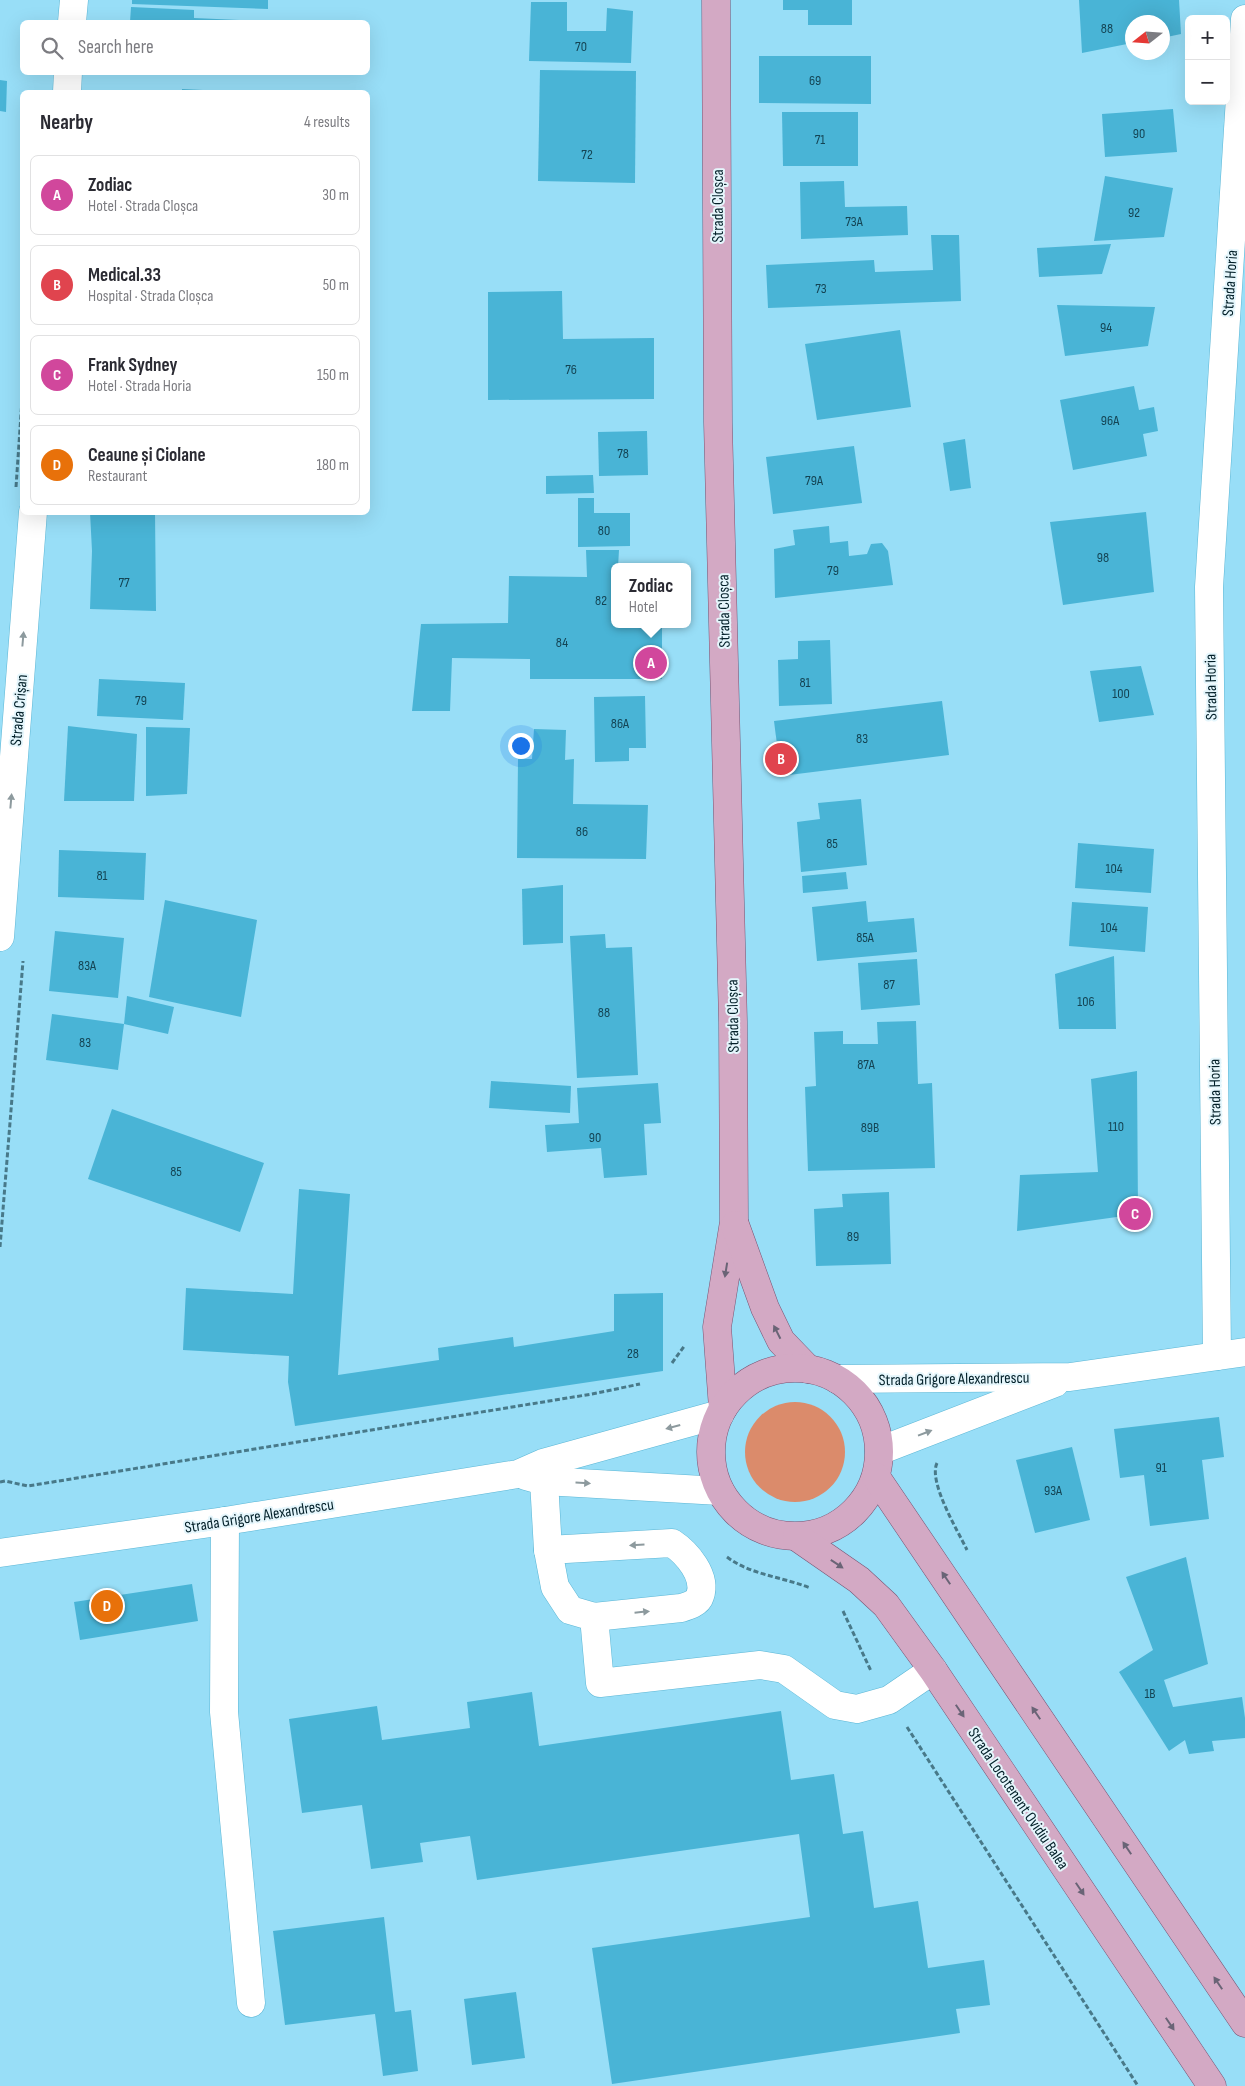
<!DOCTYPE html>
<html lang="en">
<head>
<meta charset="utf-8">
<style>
  body { margin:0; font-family:"Sofia Sans Condensed",sans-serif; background:#f7f7f7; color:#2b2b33 }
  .controls { position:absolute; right:15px; top:15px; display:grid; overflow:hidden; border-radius:8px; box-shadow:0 5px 20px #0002 }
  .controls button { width:45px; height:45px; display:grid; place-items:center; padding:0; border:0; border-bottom:1px solid #e1e1e2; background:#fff; color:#2b2b33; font:25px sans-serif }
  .compass { position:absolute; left:1125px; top:15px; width:45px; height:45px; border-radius:50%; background:#fff; box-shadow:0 5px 20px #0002; rotate:253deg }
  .you { position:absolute; left:520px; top:745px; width:18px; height:18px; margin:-12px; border:4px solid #fff; border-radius:50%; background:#1a73e8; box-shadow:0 0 0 8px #1a73e833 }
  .badge { display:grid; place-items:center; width:32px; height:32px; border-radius:50%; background:#ea580c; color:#fff; font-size:16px; font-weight:700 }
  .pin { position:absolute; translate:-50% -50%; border:2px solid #fff; box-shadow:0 1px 5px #0006 }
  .popup { position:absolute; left:611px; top:563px; width:80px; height:65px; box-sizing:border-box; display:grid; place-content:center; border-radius:8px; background:#fff; filter:drop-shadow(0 1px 4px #0005); font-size:16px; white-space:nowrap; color:#7c7c81 }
  .popup b { font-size:19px; color:#2b2b33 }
  .popup::after { content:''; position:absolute; left:50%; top:100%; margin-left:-10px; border:10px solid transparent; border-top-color:#fff }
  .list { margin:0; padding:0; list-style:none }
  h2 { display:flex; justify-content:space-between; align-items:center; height:65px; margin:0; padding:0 20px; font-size:21px }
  h2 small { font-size:16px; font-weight:400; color:#7c7c81 }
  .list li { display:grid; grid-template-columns:32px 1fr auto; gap:15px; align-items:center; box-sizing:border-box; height:80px; margin:0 10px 10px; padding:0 10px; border:1px solid #e1e1e2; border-radius:8px }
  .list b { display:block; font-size:19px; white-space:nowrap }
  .list p { margin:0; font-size:16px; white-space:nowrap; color:#7c7c81 }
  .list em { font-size:16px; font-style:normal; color:#7c7c81 }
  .icon { flex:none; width:28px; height:28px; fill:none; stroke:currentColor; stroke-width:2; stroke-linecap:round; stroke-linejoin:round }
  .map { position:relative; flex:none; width:1245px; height:2086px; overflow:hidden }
  .search { position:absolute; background:#fff; box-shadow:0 5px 20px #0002; left:20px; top:20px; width:350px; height:55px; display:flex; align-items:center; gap:12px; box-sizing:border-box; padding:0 18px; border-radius:8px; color:#7c7c81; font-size:19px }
  .panel { position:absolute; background:#fff; box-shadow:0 5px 20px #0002; left:20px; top:90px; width:350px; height:425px; border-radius:8px }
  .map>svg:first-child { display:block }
</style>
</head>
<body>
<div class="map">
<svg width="1245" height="2086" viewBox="0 0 1245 2086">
  <rect width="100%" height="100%" fill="#98def7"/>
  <circle fill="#db8b6b" cx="795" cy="1452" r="50"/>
  <g fill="#49b4d6">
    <polygon points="132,0 268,0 268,9 132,4"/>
    <polygon points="783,0 852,0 852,25 808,25 808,10 783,10"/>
    <polygon points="1079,0 1179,0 1181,34 1162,38 1162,22 1132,22 1132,43 1082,53"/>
    <polygon points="531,2 567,2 567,31 606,31 607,8 633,11 631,63 529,61"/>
    <polygon points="131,7 194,10 194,18 260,21 259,22 130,22"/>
    <polygon points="759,56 871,56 871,104 759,103"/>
    <polygon points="540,70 636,71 635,183 538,181"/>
    <polygon points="0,80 7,81 6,112 0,111"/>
    <polygon points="182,89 224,91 224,92 182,92"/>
    <polygon points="1173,109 1177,152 1105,157 1102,114"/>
    <polygon points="782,112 858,112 858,166 783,166"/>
    <polygon points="1105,176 1173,188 1164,237 1094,241"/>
    <polygon points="844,181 845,207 907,206 908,235 801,239 800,182"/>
    <polygon points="931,235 959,235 961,301 768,308 766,265 874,260 875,272 933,270"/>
    <polygon points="1111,244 1102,274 1039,277 1037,248"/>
    <polygon points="562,291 563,339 654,338 654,399 488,400 488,292"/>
    <polygon points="1057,305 1155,307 1148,346 1065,356"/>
    <polygon points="900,330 911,407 817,420 805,344"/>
    <polygon points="1134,386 1139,410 1154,407 1158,431 1143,434 1147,456 1073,470 1060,400"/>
    <polygon points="647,431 648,475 599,476 598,432"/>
    <polygon points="965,439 971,488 950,491 943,443"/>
    <polygon points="854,446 862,503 773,514 766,457"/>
    <polygon points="593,475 594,493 546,494 546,476"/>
    <polygon points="578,498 594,498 594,513 630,513 630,546 578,547"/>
    <polygon points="90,512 155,512 156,611 90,609 92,551"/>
    <polygon points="1146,512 1154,592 1063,605 1050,522"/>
    <polygon points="829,526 830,543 848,541 849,556 867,554 871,544 882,543 888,551 893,585 775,598 774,549 795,545 793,530"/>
    <polygon points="586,550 619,550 618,567 615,567 615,624 662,624 662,679 530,679 530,659 452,658 450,711 412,711 421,624 508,623 509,576 587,577"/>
    <polygon points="830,640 832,704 779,706 778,660 798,659 798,641"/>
    <polygon points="1141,666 1154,715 1099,722 1090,671"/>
    <polygon points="99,679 185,683 183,720 97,716"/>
    <polygon points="645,696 646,748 629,748 629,761 595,762 594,697"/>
    <polygon points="942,701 949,755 781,776 774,721"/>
    <polygon points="68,726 137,734 134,801 64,801"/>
    <polygon points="146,727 190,728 187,794 146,796"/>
    <polygon points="534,729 566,730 565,760 574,759 573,804 648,805 646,859 517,858 518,759 532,759"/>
    <polygon points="861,799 867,865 801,872 797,822 820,819 818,803"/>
    <polygon points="1078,843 1154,849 1151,893 1075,888"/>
    <polygon points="59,850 146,853 144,900 58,897"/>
    <polygon points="846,872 848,889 803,893 802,876"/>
    <polygon points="563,885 563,943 523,945 522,889"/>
    <polygon points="165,900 257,920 241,1017 149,997"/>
    <polygon points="866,901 868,922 914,918 917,952 817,961 812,907"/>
    <polygon points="1072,902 1148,907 1145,952 1069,946"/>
    <polygon points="55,931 124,938 118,998 49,991"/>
    <polygon points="605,934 606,948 632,947 638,1075 577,1078 570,936"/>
    <polygon points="1114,956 1116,1029 1059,1029 1055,974"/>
    <polygon points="917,959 920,1005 861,1010 858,963"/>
    <polygon points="127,996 174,1007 168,1034 124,1024"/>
    <polygon points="52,1014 124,1024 118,1070 46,1060"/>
    <polygon points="916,1021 918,1084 932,1083 935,1168 808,1171 805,1087 816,1086 814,1032 843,1031 843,1044 878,1044 877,1022"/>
    <polygon points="1137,1071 1138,1214 1017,1231 1020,1175 1098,1172 1091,1079"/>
    <polygon points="491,1081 571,1086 570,1113 489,1108"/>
    <polygon points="658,1083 661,1123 644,1124 647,1175 604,1178 601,1148 547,1152 545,1125 579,1123 577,1088"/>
    <polygon points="112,1109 264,1163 240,1232 88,1179"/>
    <polygon points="299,1189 350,1194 338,1375 439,1360 438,1348 513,1337 514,1347 614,1331 614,1294 663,1293 663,1371 295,1426 288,1382 289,1356 183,1350 186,1288 293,1294"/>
    <polygon points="889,1192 891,1264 816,1266 814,1209 843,1207 842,1194"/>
    <polygon points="1219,1417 1224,1457 1202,1460 1209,1519 1150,1526 1144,1475 1120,1478 1114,1429"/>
    <polygon points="1072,1447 1090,1520 1035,1533 1016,1460"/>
    <polygon points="1186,1557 1208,1664 1164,1680 1173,1707 1242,1697 1245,1718 1245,1738 1212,1741 1214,1751 1189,1754 1185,1740 1169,1751 1119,1672 1153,1650 1126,1577"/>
    <polygon points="192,1584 198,1621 80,1640 74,1602"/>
    <polygon points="532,1692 539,1746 781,1711 791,1780 834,1774 843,1834 863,1831 874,1908 918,1901 928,1968 984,1960 990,2005 956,2009 960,2033 612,2084 592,1948 810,1917 799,1834 477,1880 470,1836 420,1843 423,1862 371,1869 362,1805 302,1813 289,1719 377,1706 382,1740 470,1728 467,1702"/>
    <polygon points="384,1917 395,2012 411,2010 418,2071 383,2076 375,2014 285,2025 273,1931"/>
    <polygon points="516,1992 525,2058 472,2065 464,1999"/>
  </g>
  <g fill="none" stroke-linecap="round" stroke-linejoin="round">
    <g stroke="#5bb6d5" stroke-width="29">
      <g id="minor">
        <polyline points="72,22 74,0"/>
        <polyline points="67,92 68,72"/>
        <polyline points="0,937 33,512"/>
        <polyline points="1217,1356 1209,587 1245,19"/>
        <polyline points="837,1379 1070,1377 1245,1352"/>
        <polyline points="879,1451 1055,1383"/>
        <polyline points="526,1476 544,1481 720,1491"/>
        <polyline points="544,1481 548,1550 555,1587 570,1610 594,1617 600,1683 760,1665 784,1669 835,1705 857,1709 889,1700 933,1670"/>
        <polyline points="225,1521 224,1712 251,2003"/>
        <path d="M548 1550 672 1543C687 1553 707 1576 700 1596 698 1603 688 1606 681 1608L594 1617"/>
        <polyline points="0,1553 225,1521 518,1474 543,1463 720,1414"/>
      </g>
    </g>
    <g stroke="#775473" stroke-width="29">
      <g id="major">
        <polyline points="716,0 718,423 733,1022 734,1222 717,1327 723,1408"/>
        <polyline points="735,1225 765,1308 781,1341 808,1369"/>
        <circle cx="795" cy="1452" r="84"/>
        <polyline points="876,1477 1245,2023"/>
        <polyline points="797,1537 859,1580 886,1605 933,1670 1212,2086"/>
      </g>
    </g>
    <g stroke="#487989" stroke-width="3" stroke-dasharray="5 2.5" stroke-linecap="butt">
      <polyline points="16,487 22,400"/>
      <polyline points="0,1247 23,961"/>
      <polyline points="672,1363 685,1345"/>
      <path d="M937 1463C928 1482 958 1531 967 1550"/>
      <polyline points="0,1482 5,1481 28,1486 592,1394 640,1384"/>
      <path d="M727 1557C751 1575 783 1577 810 1588"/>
      <polyline points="843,1611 871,1671"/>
      <polyline points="907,1727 1138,2086"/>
    </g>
    <use href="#minor" stroke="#fff" stroke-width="28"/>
    <use href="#major" stroke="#d3a9c4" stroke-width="28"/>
  </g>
  <defs><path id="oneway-solid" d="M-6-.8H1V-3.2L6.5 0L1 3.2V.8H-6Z" transform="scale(1.25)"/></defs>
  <g fill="#8d9a9e">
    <use href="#oneway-solid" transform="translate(23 639) rotate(-85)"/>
    <use href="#oneway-solid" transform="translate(11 801) rotate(-85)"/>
    <use href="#oneway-solid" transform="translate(673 1427) rotate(165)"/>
    <use href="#oneway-solid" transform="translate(925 1433) rotate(-21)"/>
    <use href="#oneway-solid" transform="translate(583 1483) rotate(3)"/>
    <use href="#oneway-solid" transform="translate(637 1545) rotate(177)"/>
    <use href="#oneway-solid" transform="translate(642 1612) rotate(-6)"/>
  </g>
  <g fill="#6a6476">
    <use href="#oneway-solid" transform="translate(726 1270) rotate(99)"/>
    <use href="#oneway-solid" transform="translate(777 1332) rotate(-117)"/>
    <use href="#oneway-solid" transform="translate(837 1564) rotate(34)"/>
    <use href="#oneway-solid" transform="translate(946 1578) rotate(-124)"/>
    <use href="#oneway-solid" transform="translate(960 1711) rotate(56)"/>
    <use href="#oneway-solid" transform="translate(1036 1713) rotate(-124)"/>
    <use href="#oneway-solid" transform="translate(1127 1848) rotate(-124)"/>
    <use href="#oneway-solid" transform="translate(1080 1889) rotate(56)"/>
    <use href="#oneway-solid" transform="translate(1218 1983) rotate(-124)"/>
    <use href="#oneway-solid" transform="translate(1170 2024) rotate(56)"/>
  </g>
  <g text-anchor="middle" stroke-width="4" stroke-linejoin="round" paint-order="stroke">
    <g font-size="14" fill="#144454">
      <text x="1107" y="33">88</text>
      <text x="581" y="51">70</text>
      <text x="815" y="85">69</text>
      <text x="1139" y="138">90</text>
      <text x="820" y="144">71</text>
      <text x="587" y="159">72</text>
      <text x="1134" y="217">92</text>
      <text x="854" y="226">73A</text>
      <text x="821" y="293">73</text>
      <text x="1106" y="332">94</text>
      <text x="571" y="374">76</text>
      <text x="1110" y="425">96A</text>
      <text x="623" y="458">78</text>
      <text x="814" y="485">79A</text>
      <text x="604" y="535">80</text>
      <text x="1103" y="562">98</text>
      <text x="833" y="575">79</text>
      <text x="124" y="587">77</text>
      <text x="601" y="605">82</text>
      <text x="562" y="647">84</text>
      <text x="805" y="687">81</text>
      <text x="1121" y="698">100</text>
      <text x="141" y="705">79</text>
      <text x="620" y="728">86A</text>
      <text x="862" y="743">83</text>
      <text x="582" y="836">86</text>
      <text x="832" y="848">85</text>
      <text x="1114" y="873">104</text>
      <text x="102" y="880">81</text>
      <text x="1109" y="932">104</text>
      <text x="865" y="942">85A</text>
      <text x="87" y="970">83A</text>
      <text x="889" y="989">87</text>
      <text x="1086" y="1006">106</text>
      <text x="604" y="1017">88</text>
      <text x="85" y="1047">83</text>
      <text x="866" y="1069">87A</text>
      <text x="1116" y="1131">110</text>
      <text x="870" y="1132">89B</text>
      <text x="595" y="1142">90</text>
      <text x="176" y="1176">85</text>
      <text x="853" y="1241">89</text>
      <text x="633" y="1358">28</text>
      <text x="1161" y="1472">91</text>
      <text x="1053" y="1495">93A</text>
      <text x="1150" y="1698">1B</text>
    </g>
    <g font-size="16" fill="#021f28" stroke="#e5f6fc">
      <text transform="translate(717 206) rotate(-90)" y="6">Strada Cloșca</text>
      <text transform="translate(1229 283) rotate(-86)" y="6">Strada Horia</text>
      <text transform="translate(723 611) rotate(-91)" y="6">Strada Cloșca</text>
      <text transform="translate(1210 687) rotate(-91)" y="6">Strada Horia</text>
      <text transform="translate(18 710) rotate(-85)" y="6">Strada Crișan</text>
      <text transform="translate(732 1016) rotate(-91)" y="6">Strada Cloșca</text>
      <text transform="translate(1214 1092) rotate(-91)" y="6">Strada Horia</text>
      <text transform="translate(954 1378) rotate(-1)" y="6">Strada Grigore Alexandrescu</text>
      <text transform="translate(259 1515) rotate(-9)" y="6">Strada Grigore Alexandrescu</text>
      <text transform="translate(1019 1798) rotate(56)" y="6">Strada Locotenent Ovidiu Balea</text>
    </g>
  </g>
</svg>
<div class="controls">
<button>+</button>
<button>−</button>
</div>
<svg class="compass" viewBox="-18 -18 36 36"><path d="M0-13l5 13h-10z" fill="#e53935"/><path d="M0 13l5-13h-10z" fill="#7c7c81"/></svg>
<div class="you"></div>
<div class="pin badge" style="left:651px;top:663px;background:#d1479c">A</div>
<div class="popup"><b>Zodiac</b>Hotel</div>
<div class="pin badge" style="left:781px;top:759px;background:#e0444e">B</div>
<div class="pin badge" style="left:1135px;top:1214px;background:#d1479c">C</div>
<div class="pin badge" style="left:107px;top:1606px;background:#e8710a">D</div>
<div class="search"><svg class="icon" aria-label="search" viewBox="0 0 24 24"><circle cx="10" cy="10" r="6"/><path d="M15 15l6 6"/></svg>Search here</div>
<section class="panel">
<h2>Nearby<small>4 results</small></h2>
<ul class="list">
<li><span class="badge" style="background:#d1479c">A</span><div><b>Zodiac</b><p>Hotel · Strada Cloșca</p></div><em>30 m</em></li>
<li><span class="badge" style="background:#e0444e">B</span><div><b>Medical.33</b><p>Hospital · Strada Cloșca</p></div><em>50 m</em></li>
<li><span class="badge" style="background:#d1479c">C</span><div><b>Frank Sydney</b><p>Hotel · Strada Horia</p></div><em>150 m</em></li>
<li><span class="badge" style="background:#e8710a">D</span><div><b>Ceaune și Ciolane</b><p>Restaurant</p></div><em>180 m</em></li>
</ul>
</section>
</div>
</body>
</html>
